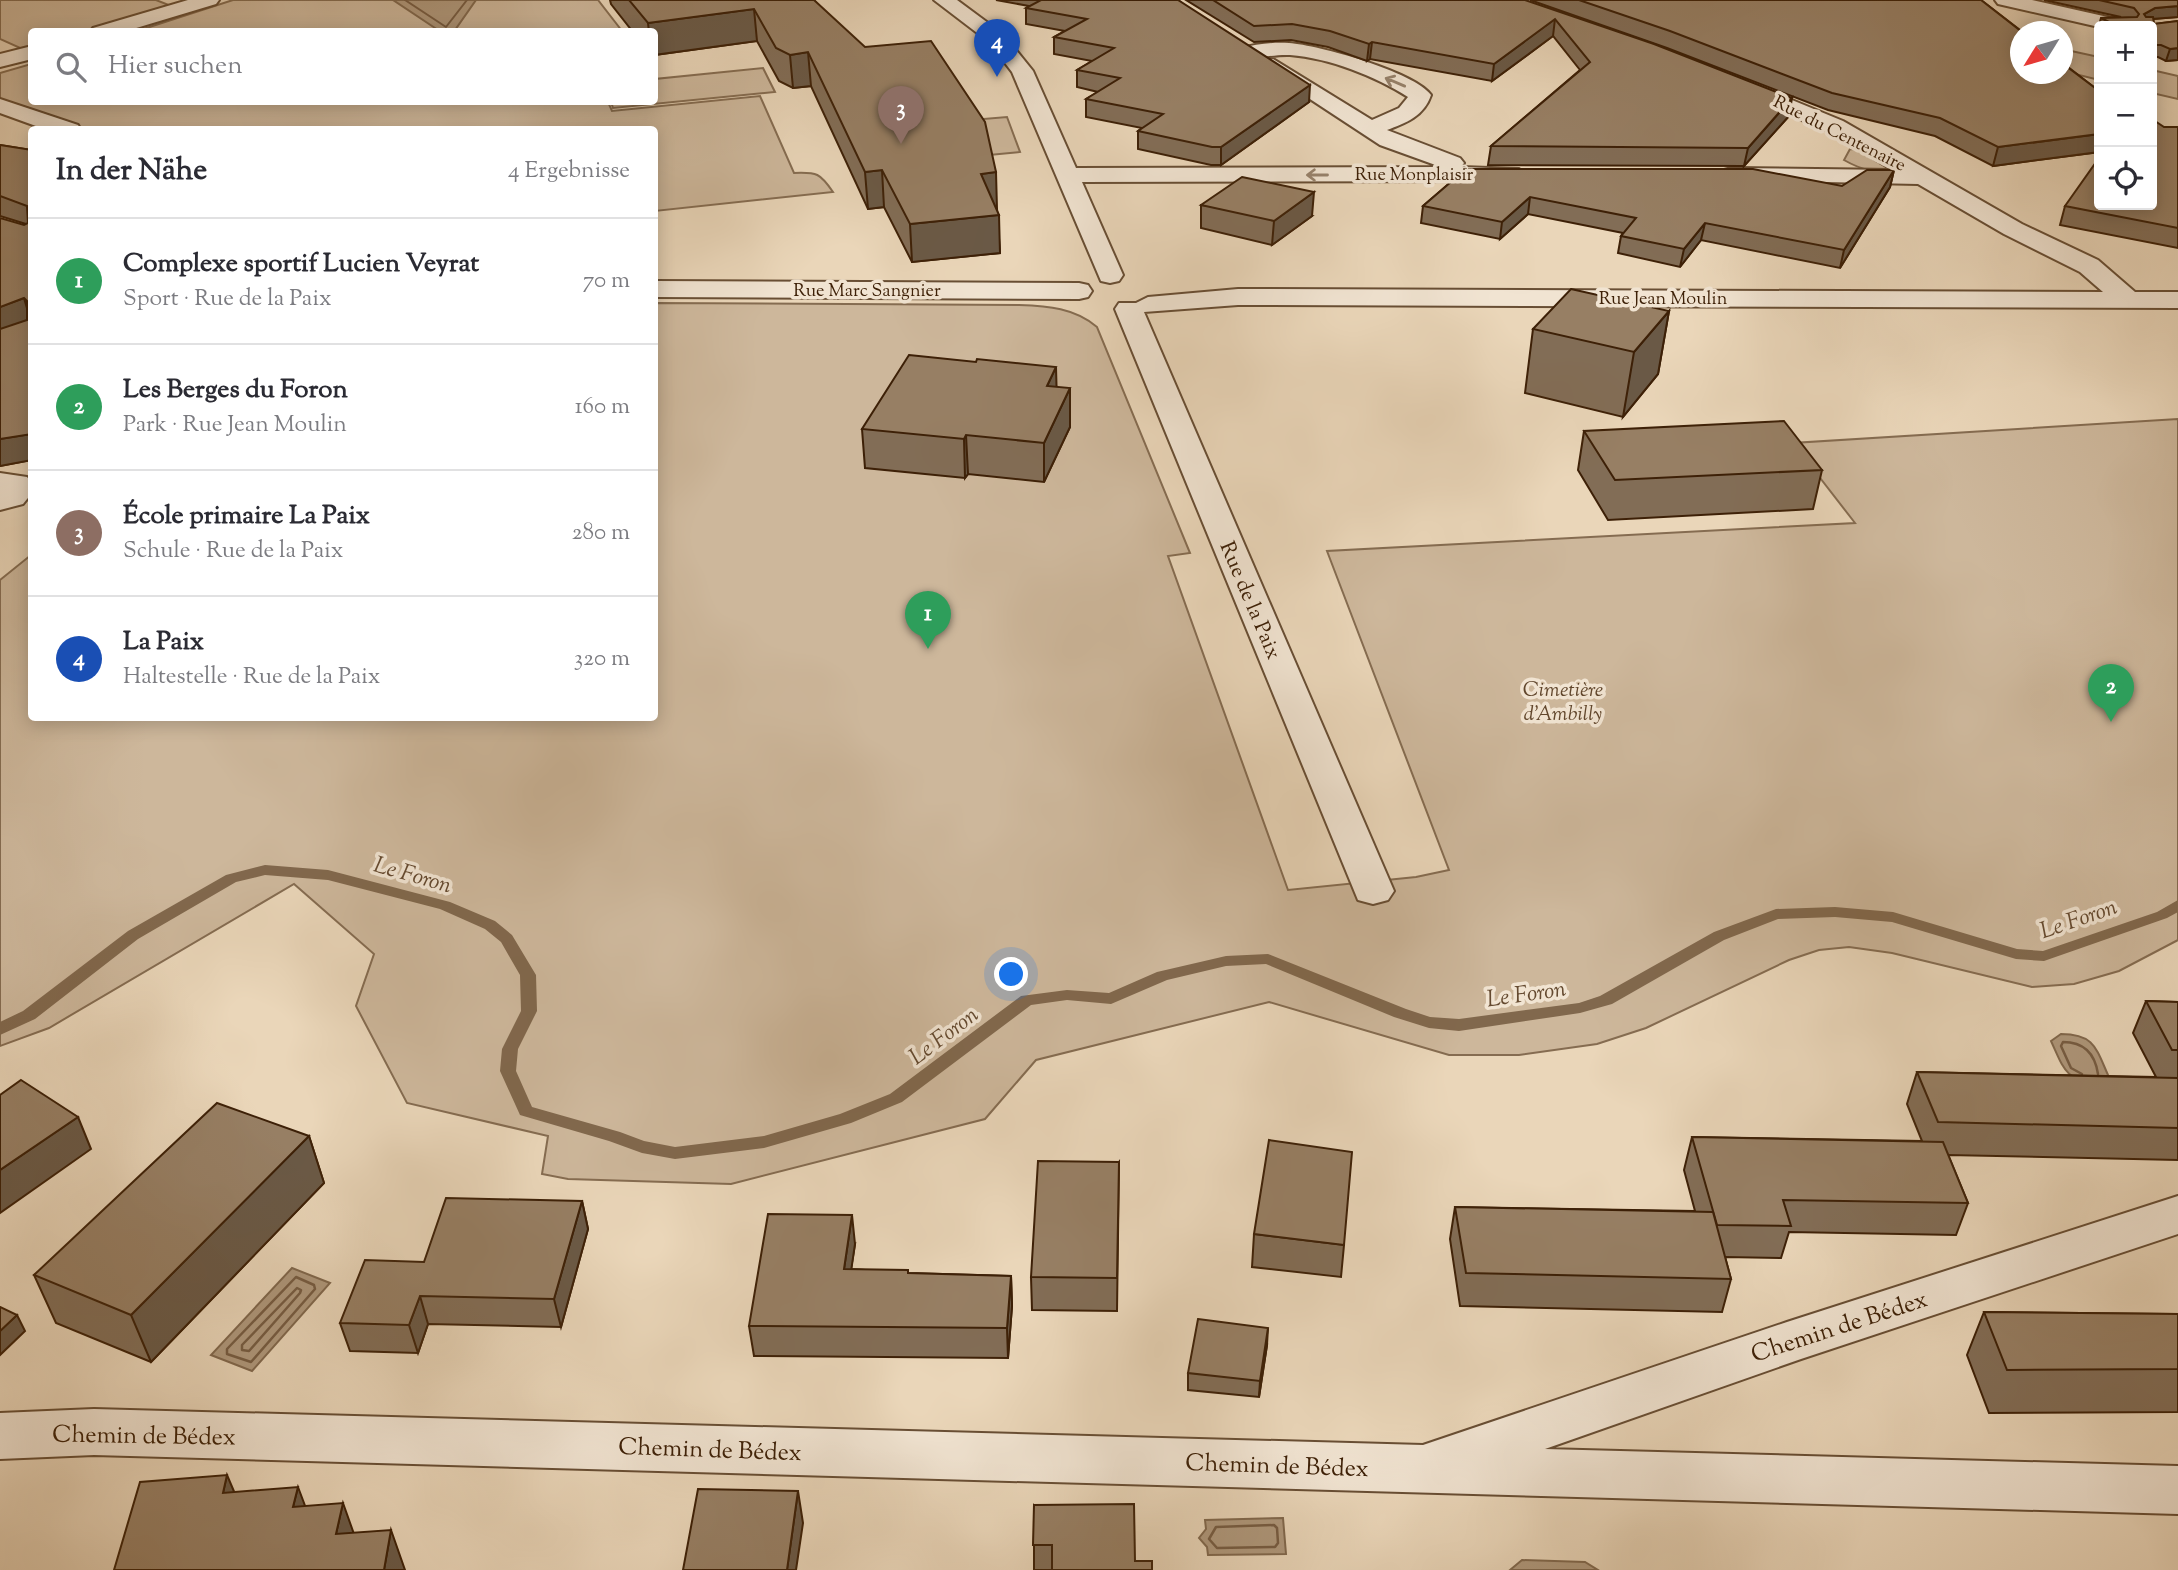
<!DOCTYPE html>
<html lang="de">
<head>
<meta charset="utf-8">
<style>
  body { margin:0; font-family:"Sorts Mill Goudy",serif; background:#f7f7f7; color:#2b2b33 }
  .controls { position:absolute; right:21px; top:21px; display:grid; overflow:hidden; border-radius:7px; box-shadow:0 4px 18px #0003 }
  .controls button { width:63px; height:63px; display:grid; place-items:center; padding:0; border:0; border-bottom:2px solid #e1e1e2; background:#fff; color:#2b2b33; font:35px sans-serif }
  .compass { position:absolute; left:2010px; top:21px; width:63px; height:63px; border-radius:50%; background:#fff; box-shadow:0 4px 18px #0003; rotate:233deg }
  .you { position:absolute; left:1012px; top:975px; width:24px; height:24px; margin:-18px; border:5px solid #fff; border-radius:50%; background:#1a73e8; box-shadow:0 0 0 10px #1a73e833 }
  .badge { display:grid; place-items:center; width:46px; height:46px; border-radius:50%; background:#8f2418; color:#fff; font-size:23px; font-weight:700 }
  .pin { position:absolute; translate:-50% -58px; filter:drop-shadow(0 2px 4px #0008) }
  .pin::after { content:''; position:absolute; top:37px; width:24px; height:21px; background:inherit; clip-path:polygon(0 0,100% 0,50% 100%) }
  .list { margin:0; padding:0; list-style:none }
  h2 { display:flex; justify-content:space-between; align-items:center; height:91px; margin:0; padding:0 28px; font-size:30px }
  h2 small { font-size:23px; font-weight:400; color:#7c7c81 }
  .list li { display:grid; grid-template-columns:46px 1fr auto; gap:21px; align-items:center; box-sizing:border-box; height:126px; padding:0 28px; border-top:2px solid #e1e1e2 }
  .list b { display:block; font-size:26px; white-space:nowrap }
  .list p { margin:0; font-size:23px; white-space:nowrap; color:#7c7c81 }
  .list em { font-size:23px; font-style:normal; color:#7c7c81 }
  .icon { flex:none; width:38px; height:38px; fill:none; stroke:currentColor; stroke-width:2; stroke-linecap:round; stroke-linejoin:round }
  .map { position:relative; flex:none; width:2178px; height:1570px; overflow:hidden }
  .search { position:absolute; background:#fff; box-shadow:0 4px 18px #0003; left:28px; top:28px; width:630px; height:77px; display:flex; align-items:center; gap:18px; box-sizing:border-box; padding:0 24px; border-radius:7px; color:#7c7c81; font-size:26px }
  .panel { position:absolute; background:#fff; box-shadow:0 4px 18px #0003; left:28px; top:126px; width:630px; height:595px; border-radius:7px }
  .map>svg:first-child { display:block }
</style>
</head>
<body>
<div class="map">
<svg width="2178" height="1570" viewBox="0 0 2178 1570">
  <rect width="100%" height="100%" fill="#ead6b9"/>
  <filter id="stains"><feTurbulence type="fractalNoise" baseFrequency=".00286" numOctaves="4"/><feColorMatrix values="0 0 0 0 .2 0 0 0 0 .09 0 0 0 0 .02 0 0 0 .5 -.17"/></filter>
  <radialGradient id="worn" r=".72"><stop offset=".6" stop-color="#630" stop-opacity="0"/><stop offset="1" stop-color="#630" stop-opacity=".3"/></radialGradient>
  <g fill="#cdb79b" stroke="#856c51" stroke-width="2">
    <polygon points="0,0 156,0 179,9 100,31 32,32 31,52 29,52 0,39"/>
    <polygon points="233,0 598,0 622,31 134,32"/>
    <polygon points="2062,49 2099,57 2099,80 2063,71"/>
    <path d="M31 64 32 102H608L612 111 760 96 794 173C817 172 820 173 833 192L655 211 654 130 70 129 0 106V73Z"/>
    <polygon points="763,68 775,92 613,108 611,102 654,102 655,79"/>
    <polygon points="2152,70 2178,76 2178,99 2152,93"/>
    <polygon points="1007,117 1020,152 968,157 900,126"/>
    <path d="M1850 149 1867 150 1897 170C1873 171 1865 172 1844 160Z"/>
    <path d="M655 303 1019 305C1048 306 1075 308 1097 327L1190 553 1168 556 1288 890 1416 877 1449 870 1327 551 1855 523 1793 443 2178 419V940L2119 971 2074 984 2032 987 1892 953 1849 947 1819 950 1789 960 1646 1028 1597 1044 1519 1055H1449L1269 1002 1036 1060 985 1119 731 1184 568 1179 542 1174 548 1136 407 1103 356 1006 374 954 294 884 49 1028 0 1046V580L31 555 32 718H654Z"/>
  </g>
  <g fill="#af987c" stroke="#81684d" stroke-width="2">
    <polygon points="393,0 476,0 455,30 441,32"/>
    <path d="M2061 1034C2094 1034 2096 1048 2108 1075L2099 1083C2065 1081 2064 1069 2051 1041Z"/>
    <polygon points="292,1268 330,1283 252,1371 211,1355"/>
    <polygon points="1283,1518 1286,1554 1208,1555 1207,1547 1199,1538 1206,1529 1205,1520"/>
    <polygon points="1522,1560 1585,1562 1598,1570 1510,1570"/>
  </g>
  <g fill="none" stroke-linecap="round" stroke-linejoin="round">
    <polyline stroke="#765c42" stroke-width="2" points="405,0 446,27 467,0"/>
    <g stroke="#765c42" stroke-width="2.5">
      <path d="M2082 1074 2071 1068 2061 1046 2063 1042C2084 1042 2095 1054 2098 1074"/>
      <polygon points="296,1277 314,1285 315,1289 251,1362 227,1354 227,1349"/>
      <polygon points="297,1288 301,1290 300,1293 249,1351 242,1350 242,1345"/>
      <polygon points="1274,1525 1277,1528 1278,1543 1275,1547 1217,1548 1209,1539 1216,1527"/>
    </g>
    <polygon fill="#81684d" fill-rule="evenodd" points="265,865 328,870 450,902 495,921 512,935 536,975 537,1011 518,1049 516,1071 532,1107 620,1132 644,1141 675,1147 764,1136 840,1114 890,1094 1021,996 1067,990 1109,993 1157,972 1226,956 1268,954 1406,1009 1430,1017 1459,1019 1579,1003 1600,996 1714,932 1776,909 1835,907 1893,912 2017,949 2043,951 2157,912 2178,900 2178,912 2167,918 2044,961 2016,959 1892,922 1835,917 1778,919 1724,940 1612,1004 1580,1013 1459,1031 1429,1028 1394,1017 1266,964 1226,966 1167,980 1111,1004 1067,1000 1031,1005 902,1102 851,1123 764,1148 675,1159 642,1153 609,1141 520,1115 500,1071 502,1049 521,1011 520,975 501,942 485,929 440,909 328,880 265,875 236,882 138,939 35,1019 0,1035 0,1022 23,1011 128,931 226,875"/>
    <g stroke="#684e34" stroke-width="4">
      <g id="minor">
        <polygon points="188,0 219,0 216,4 123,32 90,32 93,28"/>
        <path d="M934 0H957L1003 34 1033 71 1076 168 1441 167 1380 145 1255 63 1259 59H1273L1372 120 1399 108 1408 97C1375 76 1329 58 1290 55 1274 54 1256 60 1241 56L1238 52 1241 48C1256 44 1273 42 1289 43 1318 45 1415 72 1431 95 1424 116 1406 123 1387 130L1460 158 1464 163 1461 167 1519 169 1523 174 1519 179 1511 181 1082 182 1123 275 1119 281 1110 283 1101 281 1012 72 989 42Z"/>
        <polygon points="1995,0 2032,0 2130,22 2133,26 2099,27 1998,4"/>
        <polygon points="32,46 32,59 0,67 0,54"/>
        <polygon points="1743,80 1843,121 2022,224 2098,260 2135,292 2178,292 2178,308 1238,305 1144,312 1394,891 1388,900 1373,904 1358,900 1115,309 1119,303 1136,303 1148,297 1238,289 2103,292 2080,272 2004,234 1918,184 1724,180 1720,175 1724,170 1732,168 1893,170 1827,131 1735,91 1732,86 1735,81"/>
        <polygon points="0,99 78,125 81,130 47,130 0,113"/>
        <polygon points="654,281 1079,283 1088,285 1092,291 1088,297 1079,299 654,297"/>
        <polygon points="0,473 27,477 32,483 32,493 23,504 0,510"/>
        <polygon points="2178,1196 2178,1234 1801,1359 1545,1449 2178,1466 2178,1514 94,1455 0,1459 0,1413 94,1409 1423,1445 1787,1322"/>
      </g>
    </g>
    <use href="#minor" fill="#f1e4d2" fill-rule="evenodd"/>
  </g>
  <g fill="#826d56" stroke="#3d2007" stroke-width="2">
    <polygon points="610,0 814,0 997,209 1000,253 912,262 884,207 868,209 811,86 793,88 779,81 757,41 654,55 654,32 633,32 611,4"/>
    <polygon points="996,0 1178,0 1309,102 1221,165 1211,165 1138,149 1138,131 1142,128 1086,117 1086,99 1098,92 1077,87 1077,70 1092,61 1054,54 1054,37 1065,31 1026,24 1026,8 1029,6"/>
    <polygon points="1186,0 1525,0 1789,116 1744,166 1488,165 1491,146 1580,70 1553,36 1492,81 1370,59 1367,61 1328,47 1291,40 1254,42"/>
    <polygon points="1530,0 1981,0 2099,91 2099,152 1993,166 1935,136 1828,110 1667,48"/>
    <polygon points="2044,0 2178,0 2178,17 2153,19 2154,24 2178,21 2178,60 2166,61 2158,57 2152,57 2152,26 2099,26 2099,30 2098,29 2101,18 2121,17"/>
    <polygon points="2164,127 2178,127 2178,248 2060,225 2065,206"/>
    <polygon points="0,145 32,150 32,460 0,466 24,225 26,224 0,216"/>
    <polygon points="1466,169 1842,186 1894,170 1890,187 1840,268 1701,240 1680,267 1618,253 1621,236 1623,233 1528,214 1500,239 1421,223 1423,206"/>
    <polygon points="1201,205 1312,216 1272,245 1201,228"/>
    <polygon points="1669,311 1658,374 1623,417 1525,393 1533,329"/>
    <polygon points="1057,387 1070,427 1044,482 968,474 965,478 865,468 862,429"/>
    <polygon points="1584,431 1822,470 1813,509 1608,520 1578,470"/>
    <polygon points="2146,1001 2178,1002 2178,1160 1948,1155 1968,1203 1956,1235 1789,1232 1781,1258 1725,1257 1731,1279 1722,1312 1460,1306 1450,1239 1455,1207 1695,1211 1684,1170 1692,1137 1922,1141 1907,1104 1917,1072 2156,1077 2133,1033"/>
    <polygon points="309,1136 324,1183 151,1362 56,1323 34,1275"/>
    <polygon points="1119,1162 1117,1311 1032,1310 1031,1277"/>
    <polygon points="582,1201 588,1229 561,1327 428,1324 418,1353 350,1351 340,1323 424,1262"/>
    <polygon points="1254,1234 1344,1245 1341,1277 1252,1267"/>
    <polygon points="855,1244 851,1269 908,1273 1011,1276 1012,1306 1008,1358 754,1356 749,1326"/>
    <polygon points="1984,1312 2178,1314 2178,1412 1989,1413 1967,1355"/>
    <polygon points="1267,1345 1259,1397 1188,1390 1188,1373"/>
    <polygon points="1034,1505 1135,1561 1152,1570 1034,1570"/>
  </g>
  <g fill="#6a5946" stroke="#3d2007" stroke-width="2">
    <polygon points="2178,6 2178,17 2152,19 2140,25 2144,14 2155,8"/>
    <polygon points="754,9 757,41 654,55 654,32 649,32 648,23"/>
    <polygon points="1555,19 1553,36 1492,81 1494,64"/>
    <polygon points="1372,42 1370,59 1367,61 1369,44"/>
    <polygon points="2178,48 2178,60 2166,61 2170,49"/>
    <polygon points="808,52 811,86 793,88 790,55"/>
    <polygon points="1310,85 1309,102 1221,165 1221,147"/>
    <polygon points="1792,98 1789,116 1744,166 1748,148"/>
    <polygon points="2099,134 2099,152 1993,166 1998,147"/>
    <polygon points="882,170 884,207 868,209 865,172"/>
    <polygon points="1894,170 1890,187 1840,268 1844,250"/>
    <polygon points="996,172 997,209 983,210 981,174"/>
    <polygon points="1314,192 1312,216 1272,245 1274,221"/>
    <polygon points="1530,197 1528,214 1500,239 1502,222"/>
    <polygon points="999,215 1000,253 912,262 910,224"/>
    <polygon points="1705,223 1701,240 1680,267 1684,249"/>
    <polygon points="24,298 31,322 0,333 0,307"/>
    <polygon points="1669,311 1658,374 1623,417 1634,352"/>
    <polygon points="1056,367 1057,404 1047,386"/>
    <polygon points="1070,388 1070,427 1044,482 1044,443"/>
    <polygon points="31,434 32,460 0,466 0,439"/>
    <polygon points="966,435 968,474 965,478 964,439"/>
    <polygon points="78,1117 91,1149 0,1213 0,1170"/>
    <polygon points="309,1136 324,1183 151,1362 131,1315"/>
    <polygon points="582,1201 588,1229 561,1327 554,1299"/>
    <polygon points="852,1215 855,1244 847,1299 844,1269"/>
    <polygon points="1011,1276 1012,1306 1008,1358 1007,1328"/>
    <polygon points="420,1296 428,1324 418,1353 409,1325"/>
    <polygon points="17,1315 25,1331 0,1355 0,1331"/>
    <polygon points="1268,1328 1267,1345 1259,1397 1260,1381"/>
    <polygon points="227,1475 247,1522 223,1493"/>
    <polygon points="298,1487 316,1535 293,1507"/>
    <polygon points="798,1491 803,1523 796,1570 787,1570"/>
    <polygon points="343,1503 360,1551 336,1534"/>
    <polygon points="391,1530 405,1570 384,1570"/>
  </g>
  <g fill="#977f64" stroke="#3d2007" stroke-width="2">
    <polygon points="629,0 814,0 865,47 931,41 985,122 996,172 981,174 999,215 910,224 882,170 865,172 808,52 790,55 776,48 754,9 648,23"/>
    <polygon points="1041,0 1178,0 1310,85 1221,147 1212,147 1138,131 1163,114 1086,99 1120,78 1077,70 1114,48 1054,37 1087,19 1026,8"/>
    <polygon points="1213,0 1525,0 1654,44 1792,98 1748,148 1491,146 1590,62 1555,19 1494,64 1372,42 1369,44 1330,31 1292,24 1254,26"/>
    <polygon points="1579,0 1981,0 2022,32 2020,32 2020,74 2062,74 2062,63 2099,91 2099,134 1998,147 1940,118 1832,93 1670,31"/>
    <polygon points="2099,0 2178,0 2178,6 2155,8 2144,14 2146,17 2153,17 2154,24 2178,21 2178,48 2170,49 2161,45 2152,45 2152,26 2117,26 2101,18 2137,17 2139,14 2134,8"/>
    <polygon points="2152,119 2164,127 2178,127 2178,228 2065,206 2099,158 2099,205 2152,205"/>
    <polygon points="0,145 32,150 32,434 0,439 0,329 27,320 27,301 24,298 0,307 0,218 24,225 28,223 27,206 0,196"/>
    <polygon points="1466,169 1753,169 1842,186 1867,170 1894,170 1844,250 1705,223 1684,249 1621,236 1636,218 1530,197 1502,222 1423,206"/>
    <polygon points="1242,177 1314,192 1274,221 1201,205"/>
    <polygon points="1571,289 1669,311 1634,352 1533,329"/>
    <polygon points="909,355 976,362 977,359 1056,367 1047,386 1070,388 1044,443 966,435 964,439 862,429"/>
    <polygon points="1784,421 1822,470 1615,480 1584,431"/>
    <polygon points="2146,1001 2178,1002 2178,1050 2172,1050"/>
    <polygon points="1917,1072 2178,1078 2178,1128 1938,1122"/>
    <polygon points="21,1080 78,1117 0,1170 0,1095"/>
    <polygon points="217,1103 309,1136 131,1315 34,1275"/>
    <polygon points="1692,1137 1943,1142 1968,1203 1783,1200 1791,1226 1717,1225"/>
    <polygon points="1269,1140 1352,1152 1344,1245 1254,1234"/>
    <polygon points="1038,1161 1119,1162 1117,1278 1031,1277"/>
    <polygon points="446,1198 582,1201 554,1299 420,1296 409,1325 340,1323 365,1260 424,1262"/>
    <polygon points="1455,1207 1713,1212 1731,1279 1466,1273"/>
    <polygon points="768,1214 852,1215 844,1269 908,1270 908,1273 1011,1276 1007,1328 749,1326"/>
    <polygon points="0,1307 17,1315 0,1331"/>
    <polygon points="1984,1312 2178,1314 2178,1369 2007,1370"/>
    <polygon points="1198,1319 1268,1328 1260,1381 1188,1373"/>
    <polygon points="227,1475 223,1493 298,1487 293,1507 343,1503 336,1534 391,1530 384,1570 114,1570 140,1482"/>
    <polygon points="698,1489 798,1491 787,1570 683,1570"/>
    <polygon points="1134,1504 1135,1561 1152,1561 1152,1570 1052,1570 1052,1545 1033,1545 1034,1505"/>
  </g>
  <defs><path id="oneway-shaft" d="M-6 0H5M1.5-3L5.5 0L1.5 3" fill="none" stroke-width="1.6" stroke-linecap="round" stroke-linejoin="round" transform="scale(1.75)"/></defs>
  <g stroke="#97826c">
    <use href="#oneway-shaft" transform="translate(1395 82) rotate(-157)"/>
    <use href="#oneway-shaft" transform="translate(1317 175) rotate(-180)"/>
  </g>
  <g text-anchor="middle" stroke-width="7" stroke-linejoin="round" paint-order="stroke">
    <g font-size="18" fill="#3d2007" stroke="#f1e4d2">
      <text transform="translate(1840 133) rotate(27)" y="6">Rue du Centenaire</text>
      <text x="1414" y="180">Rue Monplaisir</text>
      <text x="867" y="296">Rue Marc Sangnier</text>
      <text x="1663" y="304">Rue Jean Moulin</text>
    </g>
    <g font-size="21" fill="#3d2007" stroke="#f1e4d2">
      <text transform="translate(1251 600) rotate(67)" y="7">Rue de la Paix</text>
    </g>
    <g font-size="21" font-style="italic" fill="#61462c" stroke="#f1e4d2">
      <text x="1563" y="696">Cimetière<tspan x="1563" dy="24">d'Ambilly</tspan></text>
    </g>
    <g font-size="23" font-style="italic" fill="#654a30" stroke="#f1e4d2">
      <text transform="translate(413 874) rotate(16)" y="8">Le Foron</text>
      <text transform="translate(2078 918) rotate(-19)" y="8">Le Foron</text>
      <text transform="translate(1526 993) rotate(-8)" y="8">Le Foron</text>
      <text transform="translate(943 1035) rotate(-37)" y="8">Le Foron</text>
    </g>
    <g font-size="24" fill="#3d2007" stroke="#f1e4d2">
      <text transform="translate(1839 1326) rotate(-18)" y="8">Chemin de Bédex</text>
      <text transform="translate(144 1435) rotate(1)" y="8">Chemin de Bédex</text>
      <text transform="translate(710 1449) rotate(2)" y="8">Chemin de Bédex</text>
      <text transform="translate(1277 1465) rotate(2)" y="8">Chemin de Bédex</text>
    </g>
  </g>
  <rect width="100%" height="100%" filter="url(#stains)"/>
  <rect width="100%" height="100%" fill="url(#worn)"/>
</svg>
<div class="controls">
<button>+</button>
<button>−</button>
<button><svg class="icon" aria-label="locate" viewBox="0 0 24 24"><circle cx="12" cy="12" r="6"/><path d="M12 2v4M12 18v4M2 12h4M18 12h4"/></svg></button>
</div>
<svg class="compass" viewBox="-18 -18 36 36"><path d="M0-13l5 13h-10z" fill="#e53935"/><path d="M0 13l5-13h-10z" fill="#7c7c81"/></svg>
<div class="you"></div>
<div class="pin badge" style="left:928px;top:649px;background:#2e9e5b">1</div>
<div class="pin badge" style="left:2111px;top:722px;background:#2e9e5b">2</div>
<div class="pin badge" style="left:901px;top:144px;background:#8d6e63">3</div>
<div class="pin badge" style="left:997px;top:77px;background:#1a4fb4">4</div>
<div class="search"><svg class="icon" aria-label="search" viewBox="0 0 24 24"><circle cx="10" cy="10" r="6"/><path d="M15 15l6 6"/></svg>Hier suchen</div>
<section class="panel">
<h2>In der Nähe<small>4 Ergebnisse</small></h2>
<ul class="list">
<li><span class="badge" style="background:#2e9e5b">1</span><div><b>Complexe sportif Lucien Veyrat</b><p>Sport · Rue de la Paix</p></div><em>70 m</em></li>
<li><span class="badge" style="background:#2e9e5b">2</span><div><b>Les Berges du Foron</b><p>Park · Rue Jean Moulin</p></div><em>160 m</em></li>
<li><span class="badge" style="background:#8d6e63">3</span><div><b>École primaire La Paix</b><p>Schule · Rue de la Paix</p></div><em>280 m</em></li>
<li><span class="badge" style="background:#1a4fb4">4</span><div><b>La Paix</b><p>Haltestelle · Rue de la Paix</p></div><em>320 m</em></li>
</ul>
</section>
</div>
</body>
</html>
